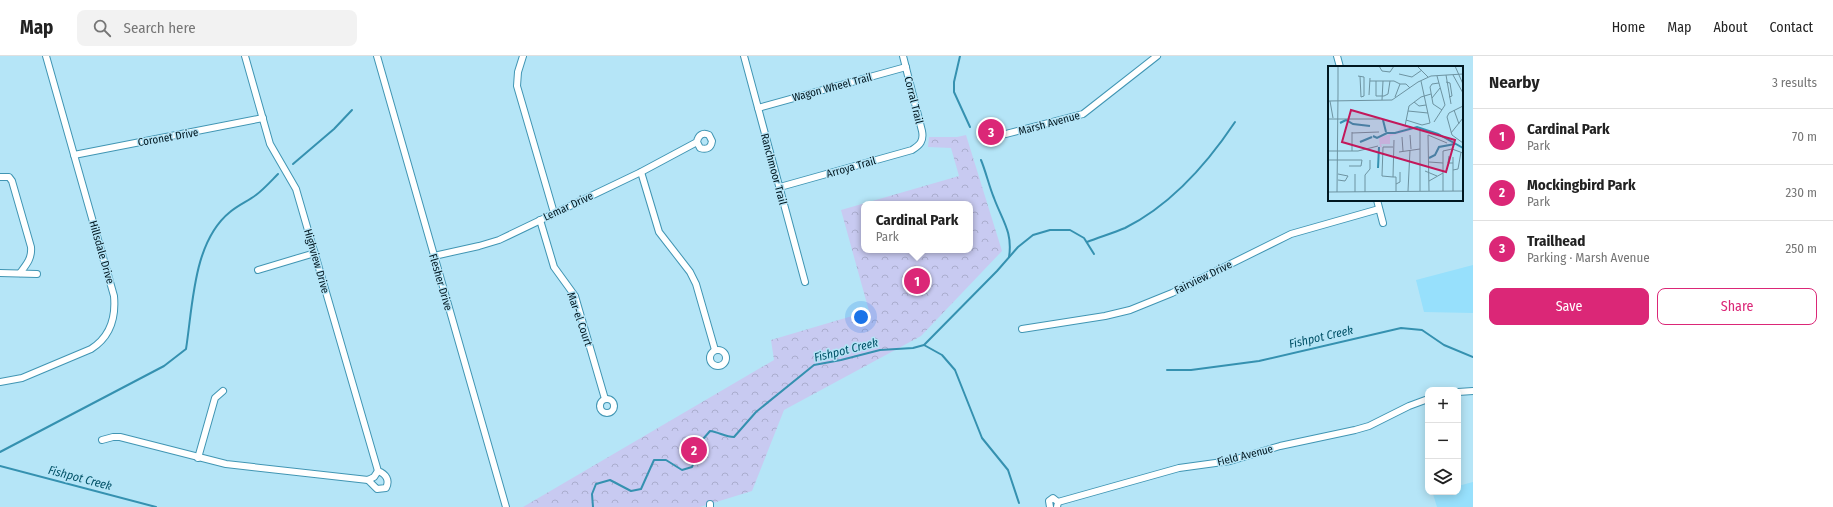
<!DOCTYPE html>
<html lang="en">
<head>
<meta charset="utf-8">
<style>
  body { margin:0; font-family:"Fira Sans Condensed",sans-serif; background:#f2f2f2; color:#222 }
  .controls { position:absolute; right:12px; bottom:12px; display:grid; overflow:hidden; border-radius:8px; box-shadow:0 2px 10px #0003 }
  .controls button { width:36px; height:36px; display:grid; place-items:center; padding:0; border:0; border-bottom:1px solid #e0e0e0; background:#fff; color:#222; font:20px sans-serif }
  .you { position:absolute; left:861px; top:261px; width:14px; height:14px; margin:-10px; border:3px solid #fff; border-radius:50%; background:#1a73e8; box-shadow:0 0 0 6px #1a73e833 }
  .badge { display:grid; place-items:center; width:26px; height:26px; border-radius:50%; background:#db2777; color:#fff; font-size:13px; font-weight:700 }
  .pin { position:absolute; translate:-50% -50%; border:2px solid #fff; box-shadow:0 1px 4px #0006 }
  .popup { position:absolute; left:861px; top:145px; width:112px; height:52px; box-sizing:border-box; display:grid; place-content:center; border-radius:8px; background:#fff; filter:drop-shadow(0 1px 3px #0005); font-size:13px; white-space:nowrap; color:#767676 }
  .popup b { font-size:15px; color:#222 }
  .popup::after { content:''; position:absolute; left:50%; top:100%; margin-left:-8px; border:8px solid transparent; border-top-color:#fff }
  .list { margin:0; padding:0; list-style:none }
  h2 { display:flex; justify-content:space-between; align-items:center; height:52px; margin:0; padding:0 16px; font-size:17px }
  h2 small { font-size:13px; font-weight:400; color:#767676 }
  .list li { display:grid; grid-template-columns:26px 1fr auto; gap:12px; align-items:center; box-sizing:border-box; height:56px; padding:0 16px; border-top:1px solid #e0e0e0 }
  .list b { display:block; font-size:15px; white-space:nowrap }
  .list p { margin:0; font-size:13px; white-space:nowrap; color:#767676 }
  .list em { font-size:13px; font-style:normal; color:#767676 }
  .actions { display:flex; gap:8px; padding:12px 16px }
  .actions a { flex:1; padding:9px 0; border:1px solid #db2777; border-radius:8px; text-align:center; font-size:14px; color:#db2777 }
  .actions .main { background:#db2777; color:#fff }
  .icon { flex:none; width:22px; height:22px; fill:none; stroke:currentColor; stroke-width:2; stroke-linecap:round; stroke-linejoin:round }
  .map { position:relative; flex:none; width:1473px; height:451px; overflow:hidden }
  header { display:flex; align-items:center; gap:24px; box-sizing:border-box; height:56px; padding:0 20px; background:#fff; border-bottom:1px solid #e0e0e0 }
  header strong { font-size:19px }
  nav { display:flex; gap:22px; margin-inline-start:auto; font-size:14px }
  .search { width:280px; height:36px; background:#f2f2f2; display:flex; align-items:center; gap:10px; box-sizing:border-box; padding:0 14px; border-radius:8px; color:#767676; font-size:15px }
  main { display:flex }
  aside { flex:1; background:#fff }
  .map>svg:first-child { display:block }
</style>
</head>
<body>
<header>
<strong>Map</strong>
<div class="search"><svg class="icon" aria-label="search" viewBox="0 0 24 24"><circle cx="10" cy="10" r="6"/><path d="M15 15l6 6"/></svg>Search here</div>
<nav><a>Home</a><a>Map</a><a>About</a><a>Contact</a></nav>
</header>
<main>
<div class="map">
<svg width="1473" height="451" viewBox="0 0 1473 451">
  <defs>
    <pattern id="forest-crowns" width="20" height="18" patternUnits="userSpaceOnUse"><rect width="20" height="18" fill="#c8caf1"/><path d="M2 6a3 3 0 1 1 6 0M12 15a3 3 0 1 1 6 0" fill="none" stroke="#aaadce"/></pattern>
  </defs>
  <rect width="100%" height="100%" fill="#b5e5f7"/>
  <g fill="#97e0fc">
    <polygon points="1473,209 1473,257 1424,256 1416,224"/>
    <polygon points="1473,426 1473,451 1437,451 1433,438 1458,436 1458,430"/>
  </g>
  <path fill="url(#forest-crowns)" fill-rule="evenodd" d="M966 79 1002 195 921 280 784 354 752 435 700 451H523L774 304 771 284 869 255 841 154 959 120 951 92 928 91 929 81H957ZM864 148H970V194H864Z"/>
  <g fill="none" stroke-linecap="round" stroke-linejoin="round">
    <g stroke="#3591b0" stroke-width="2">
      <polyline points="960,0 954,26 954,36 970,71"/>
      <path d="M981 104C986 116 989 130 994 142 1002 164 1013 176 1009 201"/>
      <polyline points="293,108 334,73 352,54"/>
      <path d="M1087 186C1100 181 1113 177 1125 172 1171 149 1207 108 1235 66"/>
      <polyline points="924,289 942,299 955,314 982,382 1008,414 1019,447"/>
      <polyline points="1167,314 1191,314 1259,305 1401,272 1422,274 1444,289 1473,301"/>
      <path d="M0 396 164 310 186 293C193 249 193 186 230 156 238 149 248 145 256 139 264 133 271 125 278 118"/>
      <polyline points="0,410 156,451"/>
      <path d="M593 451 592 438 596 428 610 424 631 435 641 433 654 404H666L682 414 692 411 703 383 710 375C719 376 725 381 734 381L756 356 814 309 841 304 880 294 913 292 924 289 997 215 1018 191 1033 179 1050 174H1070L1084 182 1094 198"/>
    </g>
    <g stroke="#4095b3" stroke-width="8">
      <g id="minor">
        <path d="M245 0 270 88 296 133 378 415C386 418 390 424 386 432L377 433 368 424"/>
        <polyline points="377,0 506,451"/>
        <polyline points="523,0 518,16 517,30 554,157"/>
        <polyline points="744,0 805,226"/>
        <polyline points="1337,0 1340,11"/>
        <polyline points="758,52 906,11"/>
        <polyline points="994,81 1083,58 1157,0"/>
        <polyline points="74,99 263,62"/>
        <polyline points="641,116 659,176 690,216 696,228 715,294"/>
        <path d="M0 121H9L12 125 31 191C32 202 27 208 20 217"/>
        <path d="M780 131 912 94C920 89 924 85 922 75L903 0"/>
        <polyline points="1377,144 1383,167"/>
        <polyline points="540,164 554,211 575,240 605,343"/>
        <path d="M434 200 479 190 499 184 641 116 697 86C698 79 703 76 709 79L712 85C711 92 707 94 700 92L697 86"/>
        <polyline points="258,214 315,197"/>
        <polyline points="0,217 37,218"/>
        <polyline points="1022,273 1105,260 1130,254 1172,237 1291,178 1379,153"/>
        <circle cx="718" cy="302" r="8"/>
        <path d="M0 326 22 322 91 293C110 281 116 262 114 240L46 0"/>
        <polyline points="1458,336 1473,335"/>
        <circle cx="607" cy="350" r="7"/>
        <polyline points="102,384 113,381 120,381 226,408 368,424 374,421 378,415"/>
        <polyline points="198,402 215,342 223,335"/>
        <polyline points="1058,446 1179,412 1230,405 1280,390 1355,374 1369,370 1409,350 1428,343"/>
        <polyline points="710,448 710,451"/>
        <polyline points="1050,451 1049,445 1053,442 1058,446 1057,451"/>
      </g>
    </g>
    <use href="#minor" stroke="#fff" stroke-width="6"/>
  </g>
  <g text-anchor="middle" stroke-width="3" stroke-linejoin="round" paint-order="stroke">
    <g font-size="11" fill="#001720" stroke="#b5e5f7">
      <text transform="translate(832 31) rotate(-15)" y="4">Wagon Wheel Trail</text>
      <text transform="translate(914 44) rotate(76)" y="4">Corral Trail</text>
      <text transform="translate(1049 67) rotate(-15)" y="4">Marsh Avenue</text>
      <text transform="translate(168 81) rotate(-10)" y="4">Coronet Drive</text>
      <text transform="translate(851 111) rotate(-16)" y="4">Arroya Trail</text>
      <text transform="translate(774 113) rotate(75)" y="4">Ranchmoor Trail</text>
      <text transform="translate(568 150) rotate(-25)" y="4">Lemar Drive</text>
      <text transform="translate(102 196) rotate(74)" y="4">Hillsdale Drive</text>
      <text transform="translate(317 205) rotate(74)" y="4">Highview Drive</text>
      <text transform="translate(1203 221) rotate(-26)" y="4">Fairview Drive</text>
      <text transform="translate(441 226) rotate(74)" y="4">Flesher Drive</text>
      <text transform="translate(580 263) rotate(71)" y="4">Mar-el Court</text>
      <text transform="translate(1245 399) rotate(-14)" y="4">Field Avenue</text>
    </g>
    <g font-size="12" font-style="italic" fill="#005167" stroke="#b5e5f7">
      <text transform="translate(1321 281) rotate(-13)" y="4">Fishpot Creek</text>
      <text transform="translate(846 294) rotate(-14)" y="4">Fishpot Creek</text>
      <text transform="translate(80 422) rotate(15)" y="4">Fishpot Creek</text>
    </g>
  </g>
  <g transform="translate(1328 10)">
    <rect width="135" height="135" fill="#b5e5f7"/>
    <path d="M74 60 92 62 62 70V78H53L54 81H52L51 72 70 65Z" fill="#c8caf1"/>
    <path fill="none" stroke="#3591b0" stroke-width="2" d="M55 54 58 66M12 57 18 54 25 58 42 60M45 70 49 72 59 67H67L89 61 110 68 135 82M32 76 44 71M101 92 107 89 111 81 127 78M50 102 51 81"/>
    <path fill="none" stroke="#6d93a1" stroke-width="1" d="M51 0 54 5 62 6 66 0M89 0 100 11M127 0 135 18M71 8 84 11 94 4M118 9 123 38M125 9 135 27M30 10 36 11V30L33 31M32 10 33 31M42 15H66L72 18M48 15V30H56L60 28 62 15M93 15 102 57M118 16 122 17 124 30 121 31M111 17 104 18 102 21 105 38 114 44M10 28V0M41 29 42 12M67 31 72 18H78L82 22M104 32 112 22M54 34 55 15M0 35 64 34 90 16 103 10 135 8M2 35 5 52M86 36 91 40 98 39M135 40 121 47 119 51 124 69 135 77M126 44 131 58M80 45 100 47M0 53H52M78 54 94 59 102 57M106 56 117 39 109 10M77 60 81 40 93 31 103 28M92 63V125M24 67 51 66M123 67 135 52M82 69 83 83M100 69 101 125M100 69 119 77M74 71 75 85M66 74 65 111H68V125M65 81H55L54 110 65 111M0 85H30L50 80M24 85V66M71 86 92 83M121 90 120 97H125M0 94H34L33 100H21M101 96 115 97M125 104 130 103 133 86M97 105 109 110M10 114 17 115 20 110 10 108M101 115 115 107M68 118 72 116V106M80 125 82 84M115 125V85L124 83 135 87M125 125V91M0 126 135 125M9 126 10 28M27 126V108M37 126V109L42 103V94"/>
    <path fill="#c2185b" fill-opacity="0.15" stroke="#c2185b" stroke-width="2" d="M23 44 127 74 118 106 14 76Z"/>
    <rect width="135" height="135" fill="none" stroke="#001720" stroke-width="2"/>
  </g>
</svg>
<div class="controls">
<button>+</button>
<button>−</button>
<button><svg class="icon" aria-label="layers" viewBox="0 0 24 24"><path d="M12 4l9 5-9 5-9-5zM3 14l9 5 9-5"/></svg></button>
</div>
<div class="you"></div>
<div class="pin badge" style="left:917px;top:225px">1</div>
<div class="popup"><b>Cardinal Park</b>Park</div>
<div class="pin badge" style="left:694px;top:394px">2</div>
<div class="pin badge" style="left:991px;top:76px">3</div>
</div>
<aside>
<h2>Nearby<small>3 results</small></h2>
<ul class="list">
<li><span class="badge">1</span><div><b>Cardinal Park</b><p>Park</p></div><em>70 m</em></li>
<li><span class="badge">2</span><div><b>Mockingbird Park</b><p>Park</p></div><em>230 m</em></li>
<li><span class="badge">3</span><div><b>Trailhead</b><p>Parking · Marsh Avenue</p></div><em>250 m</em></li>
</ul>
<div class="actions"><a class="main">Save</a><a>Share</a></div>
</aside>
</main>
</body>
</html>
